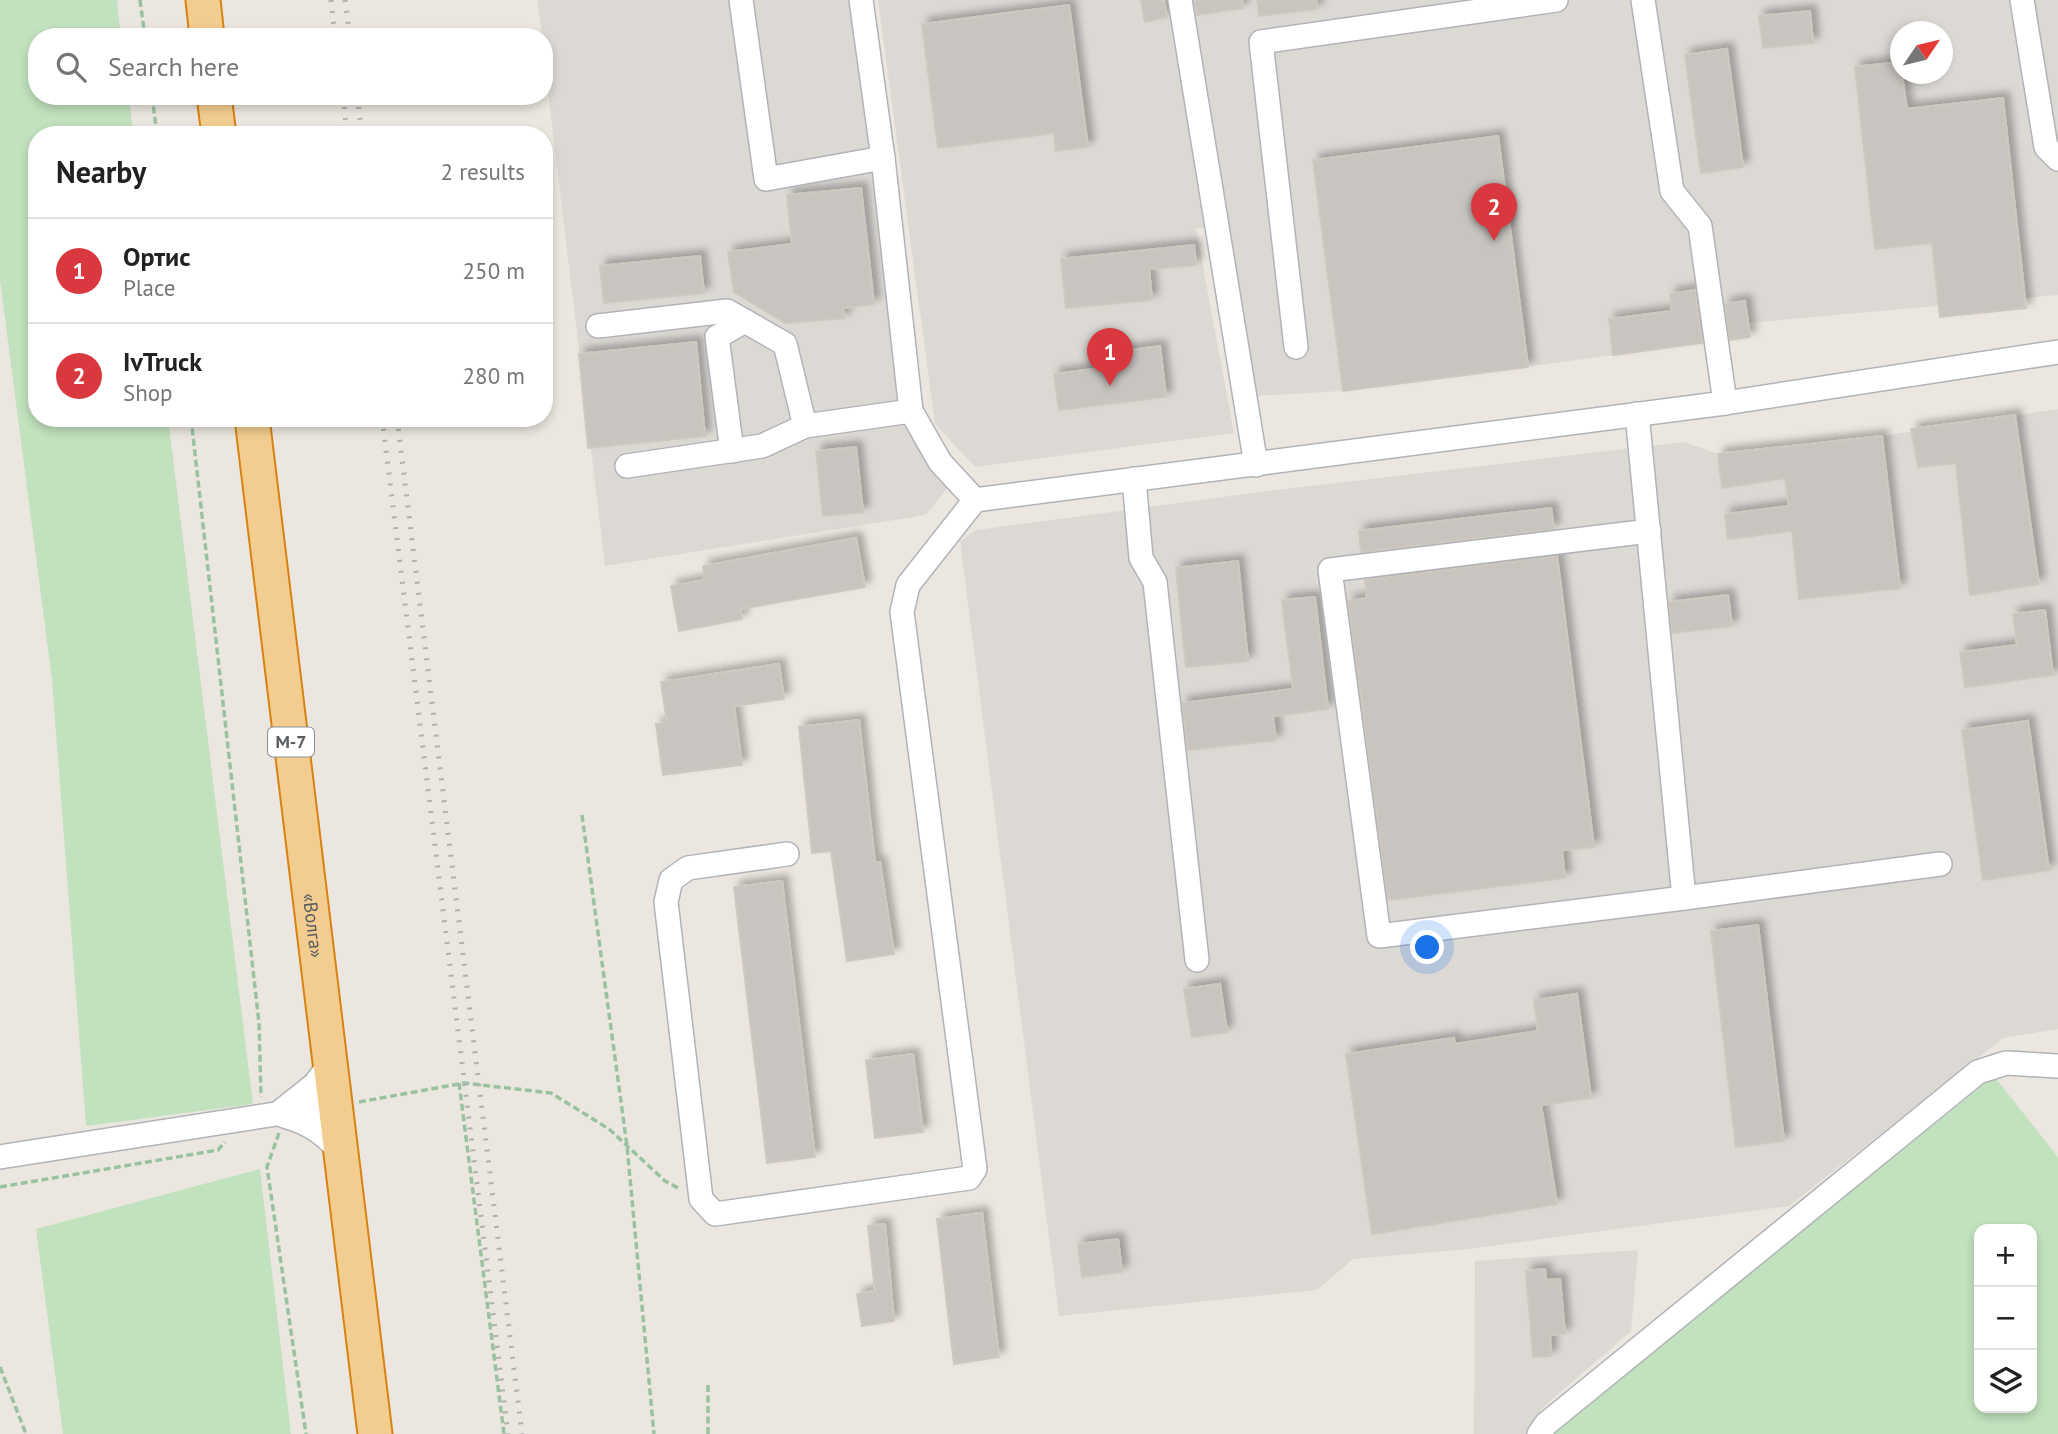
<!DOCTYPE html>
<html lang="en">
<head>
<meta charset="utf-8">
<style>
  body { margin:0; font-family:"PT Sans",sans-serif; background:#f6f6f6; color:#222 }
  .controls { position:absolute; right:21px; bottom:21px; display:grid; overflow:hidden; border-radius:14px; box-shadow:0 4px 10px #0003 }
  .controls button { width:63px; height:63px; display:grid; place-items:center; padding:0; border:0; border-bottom:2px solid #e0e0e0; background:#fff; color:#222; font:35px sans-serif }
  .compass { position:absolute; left:1890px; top:21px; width:63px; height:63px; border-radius:50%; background:#fff; box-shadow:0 4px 10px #0003; rotate:55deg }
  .you { position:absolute; left:1428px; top:948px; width:24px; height:24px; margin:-18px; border:5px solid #fff; border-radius:50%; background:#1a73e8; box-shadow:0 0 0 10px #1a73e833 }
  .badge { display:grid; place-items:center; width:46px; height:46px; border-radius:50%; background:#d9383e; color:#fff; font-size:23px; font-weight:700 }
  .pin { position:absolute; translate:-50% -58px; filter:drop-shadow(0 2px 4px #0008) }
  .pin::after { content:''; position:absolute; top:37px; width:24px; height:21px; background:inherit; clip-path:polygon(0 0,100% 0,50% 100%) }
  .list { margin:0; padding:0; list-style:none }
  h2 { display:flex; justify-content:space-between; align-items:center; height:91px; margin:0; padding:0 28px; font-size:30px }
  h2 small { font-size:23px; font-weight:400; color:#767676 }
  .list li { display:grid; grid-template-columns:46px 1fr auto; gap:21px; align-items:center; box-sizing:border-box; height:105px; padding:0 28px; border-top:2px solid #e0e0e0 }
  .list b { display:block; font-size:26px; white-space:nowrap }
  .list p { margin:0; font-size:23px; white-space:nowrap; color:#767676 }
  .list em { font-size:23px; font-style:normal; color:#767676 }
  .icon { flex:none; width:38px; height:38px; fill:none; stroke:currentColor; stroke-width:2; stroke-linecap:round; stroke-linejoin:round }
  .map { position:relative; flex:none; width:2058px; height:1434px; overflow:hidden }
  .search { position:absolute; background:#fff; box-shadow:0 4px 10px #0003; left:28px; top:28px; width:525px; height:77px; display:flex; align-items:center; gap:18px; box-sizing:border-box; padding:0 24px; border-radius:28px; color:#767676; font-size:26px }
  .panel { position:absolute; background:#fff; box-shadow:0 4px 10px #0003; left:28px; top:126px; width:525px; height:301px; border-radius:28px }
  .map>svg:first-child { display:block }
</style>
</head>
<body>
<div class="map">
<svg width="2058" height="1434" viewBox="0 0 2058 1434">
  <defs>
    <filter id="shadow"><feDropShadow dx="6" dy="-6" stdDeviation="3.5" flood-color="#0004"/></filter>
  </defs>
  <rect width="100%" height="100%" fill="#ebe7e0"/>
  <g fill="#dcd9d5" fill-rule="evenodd">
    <polygon points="537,0 853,0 912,434 949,486 926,515 605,566 544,59 544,37 542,37"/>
    <path d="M878 0H2058V295L1749 323 1750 337 1343 391 1256 396 1224 224 1196 229 1234 433 975 467 935 424ZM1900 32H1942V74H1900Z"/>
    <polygon points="2058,409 2058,1029 2003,1038 1789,1206 1468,1249 1353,1259 1317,1290 1059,1316 960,541 976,530 1260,492 1684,442 1719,454 1882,436"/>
    <polygon points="1638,1250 1631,1331 1540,1410 1551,1434 1474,1434 1475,1261"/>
  </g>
  <g fill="#c2e1be" fill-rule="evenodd">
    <polygon points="0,0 117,0 121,37 37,37 37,96 129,96 133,135 37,135 37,418 168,418 253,1104 86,1126 52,680 0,280"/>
    <path d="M1994 1076 2058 1157V1434H1551ZM1979 1229H2032V1408H1979Z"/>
    <polygon points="260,1169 291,1434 63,1434 36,1229"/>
  </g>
  <g fill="#c8c4c0" stroke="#cec8bf" stroke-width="2" filter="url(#shadow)">
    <polygon points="1141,0 1164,0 1167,17 1145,22"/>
    <polygon points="1194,0 1242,0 1243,8 1197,15"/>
    <polygon points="1257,0 1316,0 1317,9 1259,16"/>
    <polygon points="1069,5 1088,147 1056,151 1054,133 938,148 922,24"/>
    <polygon points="1810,11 1813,43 1763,48 1759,16"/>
    <polygon points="1727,49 1743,167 1701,173 1685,55"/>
    <polygon points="1900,62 1907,109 2003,98 2026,308 1940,317 1932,243 1875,249 1855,67"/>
    <polygon points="1498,136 1528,367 1343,391 1313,160"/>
    <polygon points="861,188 874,304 843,308 845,318 785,323 734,292 728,252 792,244 787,195"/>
    <polygon points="1194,245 1196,265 1149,269 1152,300 1066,308 1061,259"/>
    <polygon points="700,256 704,293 604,303 600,266"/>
    <polygon points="1695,290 1702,343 1613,355 1609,319 1672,311 1670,294"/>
    <polygon points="1745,301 1750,337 1730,340 1725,304"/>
    <polygon points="696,342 705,436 588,448 579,354"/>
    <polygon points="1160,346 1166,397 1059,410 1054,374 1124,365 1122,351"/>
    <polygon points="2015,415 2039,584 1970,595 1956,463 1918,467 1911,429"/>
    <polygon points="1882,436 1900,588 1799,599 1792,531 1728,539 1725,514 1789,506 1785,478 1722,488 1718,454"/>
    <polygon points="856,447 863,512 823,516 816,451"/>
    <polygon points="1551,508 1554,529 1361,552 1359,531"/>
    <polygon points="856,538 865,587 740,609 742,619 679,631 671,586 705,580 703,566"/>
    <polygon points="1557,556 1594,847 1562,850 1565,878 1388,900 1348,601 1367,598 1365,580"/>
    <polygon points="1238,561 1248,661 1186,667 1176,568"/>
    <polygon points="1728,595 1732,626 1672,633 1669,602"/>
    <polygon points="1315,597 1328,709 1273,716 1276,740 1188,750 1182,703 1293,689 1282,600"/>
    <polygon points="2045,610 2053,675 1965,687 1960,652 2017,645 2013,614"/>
    <polygon points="779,664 784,699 734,706 742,765 663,775 656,724 667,723 661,682"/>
    <polygon points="859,720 875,863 880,862 894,954 847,961 831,851 812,853 799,727"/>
    <polygon points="2028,721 2049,870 1983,880 1962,730"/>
    <polygon points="782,881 815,1157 767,1163 734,887"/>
    <polygon points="1758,925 1784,1141 1736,1147 1711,931"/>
    <polygon points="1220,984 1227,1032 1192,1037 1184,989"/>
    <polygon points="1577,994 1591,1098 1541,1105 1557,1204 1372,1234 1346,1054 1454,1038 1455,1044 1538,1031 1534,1000"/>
    <polygon points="913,1054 923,1132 875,1138 866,1060"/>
    <polygon points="982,1213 999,1357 954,1364 937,1219"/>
    <polygon points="885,1224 894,1321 862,1326 857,1294 875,1291 868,1226"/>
    <polygon points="1118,1239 1122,1272 1082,1277 1078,1244"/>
    <polygon points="1545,1269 1546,1280 1560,1279 1565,1334 1550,1335 1551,1356 1533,1357 1526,1271"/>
  </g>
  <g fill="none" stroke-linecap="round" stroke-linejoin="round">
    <g stroke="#b1b3b7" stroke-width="26">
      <g id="minor">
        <polyline points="741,0 766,179 883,158"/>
        <polyline points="861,0 883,158 911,411 940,462 975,500"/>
        <polyline points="1180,0 1256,465"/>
        <polyline points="1643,0 1672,191 1700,226 1725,403"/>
        <polyline points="2022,0 2046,147 2058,159"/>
        <polyline points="598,326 727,311 785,344 805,426"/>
        <polyline points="1296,347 1261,42 1556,0"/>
        <polyline points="1637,414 1684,898 1940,864"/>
        <polyline points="732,451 717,337 745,321"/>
        <polyline points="627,466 762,446 805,426 911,411"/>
        <polyline points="1134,479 1141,558 1155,582 1197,960"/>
        <polyline points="1649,531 1330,570 1379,936 1684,898"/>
        <polyline points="787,854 688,868 671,880 666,902 701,1199 715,1214 969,1178 975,1169 902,612 908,585 975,500 1725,403 2058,352"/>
        <polyline points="280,1112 315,1084 329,1065"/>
        <path d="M284 1116C309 1123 322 1132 340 1151"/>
        <polyline points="0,1157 334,1105"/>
        <polyline points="1539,1434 1546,1424 1978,1072 2006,1063 2058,1066"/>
      </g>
    </g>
    <g stroke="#d88213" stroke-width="37">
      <g id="highway">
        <polyline points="203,0 207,37"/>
        <polyline points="214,96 219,135"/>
        <path id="s1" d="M252 418 375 1434"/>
      </g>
    </g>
    <g stroke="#99c3a0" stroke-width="3.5" stroke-dasharray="7 3.5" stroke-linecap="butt">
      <polyline points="140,0 145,37"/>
      <polyline points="152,96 157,135"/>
      <polyline points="191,418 259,1023 261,1097"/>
      <polyline points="582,815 627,1146 654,1434"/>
      <polyline points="459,1083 504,1434"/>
      <polyline points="359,1102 464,1083 551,1093 609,1129 665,1181 680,1189"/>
      <polyline points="279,1133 267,1167 306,1434"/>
      <polyline points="0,1187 218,1150 225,1142"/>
      <polyline points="0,1367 26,1434"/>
      <polyline points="708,1434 708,1384"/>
    </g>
    <use href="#minor" stroke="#fff" stroke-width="23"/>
    <use href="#highway" stroke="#f3cd8f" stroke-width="33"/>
    <g stroke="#afb0b0" stroke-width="5" stroke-dasharray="2 9" stroke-linecap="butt">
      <polyline points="331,0 335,37"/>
      <polyline points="345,0 350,37"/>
      <polyline points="343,96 347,135"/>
      <polyline points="357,96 362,135"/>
      <polyline points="382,418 508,1434"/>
      <polyline points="397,418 522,1434"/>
    </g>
  </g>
  <g text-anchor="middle" stroke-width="6" stroke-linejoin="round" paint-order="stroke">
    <rect fill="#fff" stroke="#8b8e90" stroke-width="2" x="268" y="727.5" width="46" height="29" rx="5"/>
    <g font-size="18" font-weight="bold" fill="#595d60">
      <text x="291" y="748">М-7</text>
    </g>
    <g font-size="19" fill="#595d60" stroke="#fff">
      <text dy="7" stroke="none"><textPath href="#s1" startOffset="511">«Волга»</textPath></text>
    </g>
  </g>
</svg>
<div class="controls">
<button>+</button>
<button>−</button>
<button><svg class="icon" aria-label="layers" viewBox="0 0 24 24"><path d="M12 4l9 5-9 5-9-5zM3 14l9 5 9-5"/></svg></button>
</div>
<svg class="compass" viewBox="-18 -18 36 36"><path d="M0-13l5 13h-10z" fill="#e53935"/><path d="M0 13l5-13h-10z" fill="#767676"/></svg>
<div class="you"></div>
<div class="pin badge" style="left:1110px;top:386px">1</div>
<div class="pin badge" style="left:1494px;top:241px">2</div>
<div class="search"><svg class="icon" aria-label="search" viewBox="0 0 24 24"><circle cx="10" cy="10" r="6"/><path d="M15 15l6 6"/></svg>Search here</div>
<section class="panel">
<h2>Nearby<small>2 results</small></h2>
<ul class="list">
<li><span class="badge">1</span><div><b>Ортис</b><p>Place</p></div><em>250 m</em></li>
<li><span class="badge">2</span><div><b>IvTruck</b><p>Shop</p></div><em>280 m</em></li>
</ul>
</section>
</div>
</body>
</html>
